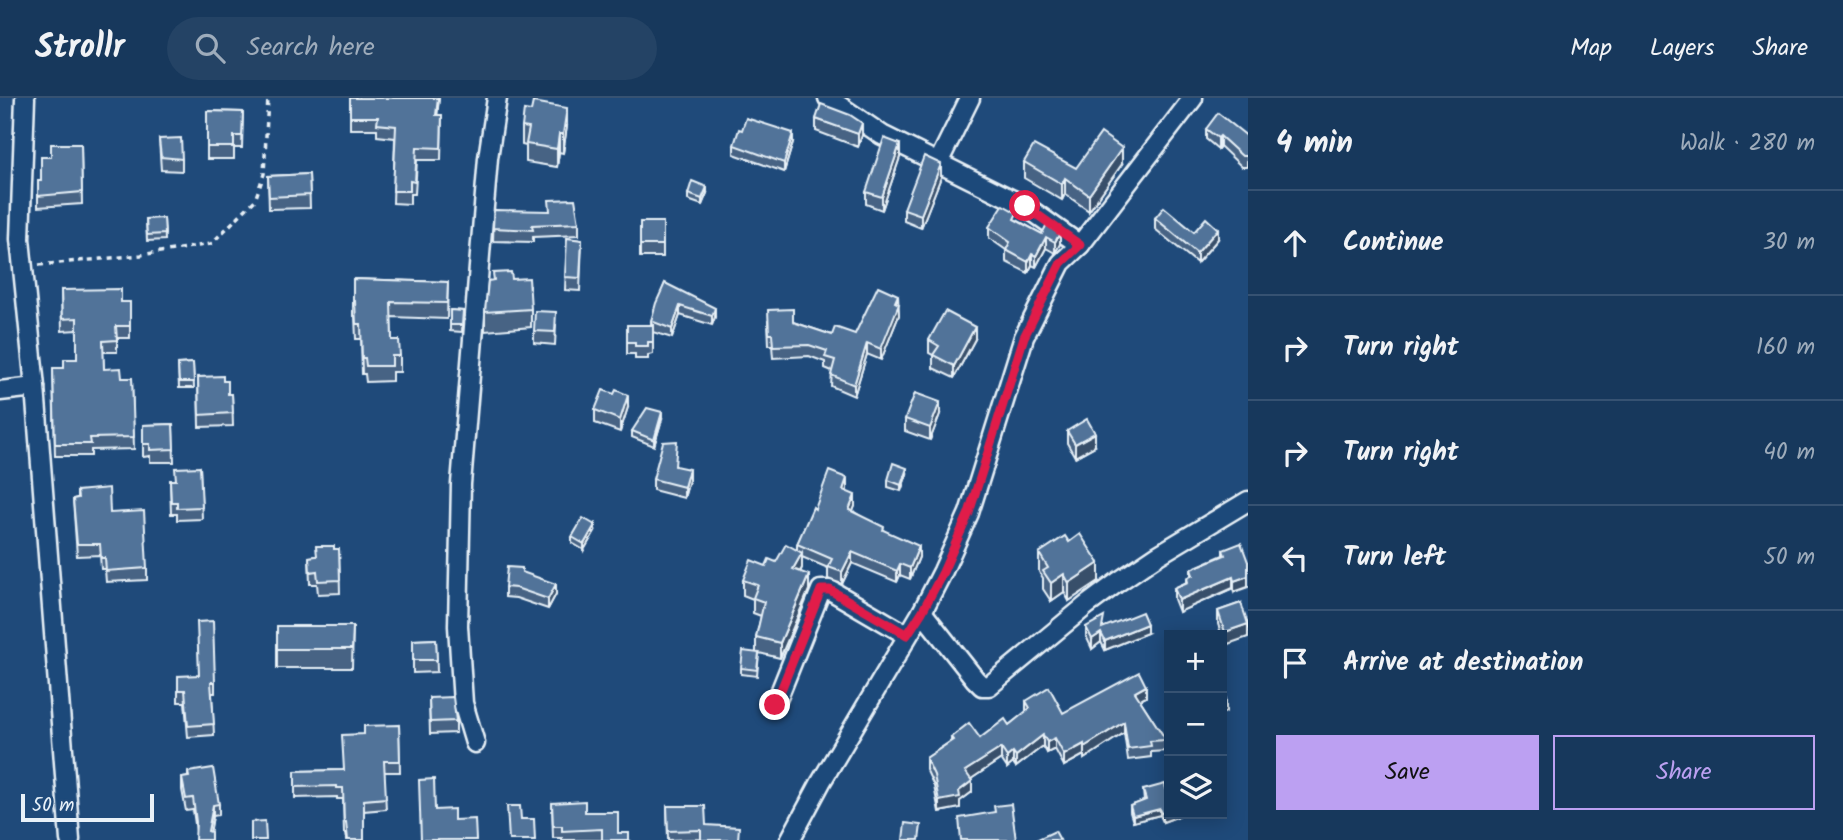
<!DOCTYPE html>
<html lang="en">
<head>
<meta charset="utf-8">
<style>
  body { margin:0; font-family:Kalam,sans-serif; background:#244365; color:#f1f3f6 }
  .controls { position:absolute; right:21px; bottom:21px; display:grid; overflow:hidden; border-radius:0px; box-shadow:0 4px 18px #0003 }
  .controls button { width:63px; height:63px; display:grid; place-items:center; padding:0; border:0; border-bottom:2px solid #365272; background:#17385c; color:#f1f3f6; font:35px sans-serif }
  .scale { position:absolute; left:21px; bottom:18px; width:133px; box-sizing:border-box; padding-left:7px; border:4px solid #e8f1f8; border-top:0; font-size:19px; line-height:24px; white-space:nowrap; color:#e8f1f8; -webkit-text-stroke:5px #1f4a7a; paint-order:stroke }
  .stop { position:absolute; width:21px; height:21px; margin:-16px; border:5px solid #e11d48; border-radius:50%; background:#fff }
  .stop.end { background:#e11d48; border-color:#fff; box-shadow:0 2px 7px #0008 }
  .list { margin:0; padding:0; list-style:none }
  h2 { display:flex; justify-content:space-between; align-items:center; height:91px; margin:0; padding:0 28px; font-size:30px }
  h2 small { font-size:23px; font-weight:400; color:#9eacbb }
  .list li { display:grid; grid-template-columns:46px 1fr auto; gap:21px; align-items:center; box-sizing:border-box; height:105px; padding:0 28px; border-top:2px solid #365272 }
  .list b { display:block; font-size:26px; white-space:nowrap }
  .list em { font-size:23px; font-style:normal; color:#9eacbb }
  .actions { display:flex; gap:14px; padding:21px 28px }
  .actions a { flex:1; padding:16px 0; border:2px solid #bca0f2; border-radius:0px; text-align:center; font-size:24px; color:#bca0f2 }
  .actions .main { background:#bca0f2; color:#111 }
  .icon { flex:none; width:38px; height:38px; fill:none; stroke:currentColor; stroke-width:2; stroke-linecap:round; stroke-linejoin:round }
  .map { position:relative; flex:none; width:1248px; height:742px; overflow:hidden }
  header { display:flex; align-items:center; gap:42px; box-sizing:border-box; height:98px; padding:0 35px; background:#17385c; border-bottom:2px solid #365272 }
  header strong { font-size:33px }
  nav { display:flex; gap:38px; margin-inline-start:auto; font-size:24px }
  .search { width:490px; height:63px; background:#244365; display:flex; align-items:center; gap:18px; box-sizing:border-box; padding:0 24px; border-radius:38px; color:#9eacbb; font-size:26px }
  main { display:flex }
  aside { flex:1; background:#17385c }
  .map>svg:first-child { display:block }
</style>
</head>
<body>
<header>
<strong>Strollr</strong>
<div class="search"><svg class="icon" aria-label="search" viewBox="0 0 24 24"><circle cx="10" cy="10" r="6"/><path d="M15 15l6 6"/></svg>Search here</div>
<nav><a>Map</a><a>Layers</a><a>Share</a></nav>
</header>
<main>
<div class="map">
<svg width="1248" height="742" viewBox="0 0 1248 742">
  <rect width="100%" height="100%" fill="#1f4a7a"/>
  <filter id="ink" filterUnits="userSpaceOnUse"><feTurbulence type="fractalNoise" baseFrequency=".0143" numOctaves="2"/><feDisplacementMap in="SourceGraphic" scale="14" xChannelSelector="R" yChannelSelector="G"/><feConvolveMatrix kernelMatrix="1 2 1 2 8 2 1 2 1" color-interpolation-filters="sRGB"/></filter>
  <g filter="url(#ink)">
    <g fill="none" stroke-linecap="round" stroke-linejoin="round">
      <g stroke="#e8f1f8" stroke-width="23">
        <g id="street">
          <polyline points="25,0 20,141 35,289 70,742"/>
          <polyline points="938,65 970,0"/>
          <polyline points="1080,147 1193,0"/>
          <polyline points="0,293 35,289"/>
          <polyline points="922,514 975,581 982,588 989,588 1087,507 1118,484 1158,457 1248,403"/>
          <polyline points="775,607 821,492 830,492 907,537"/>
          <polyline points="475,645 463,605 458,528 461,386 488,60 497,0"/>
          <polyline points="790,742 821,684 922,514 943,473 969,415 1024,239 1061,165 1080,147 1025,108 882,37 828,0"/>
        </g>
      </g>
      <polyline stroke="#e8f1f8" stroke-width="3.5" stroke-dasharray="5 5" stroke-linecap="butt" points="39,167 141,157 211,146 255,102 264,76 268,0"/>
      <use href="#street" stroke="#1f4a7a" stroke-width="18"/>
    </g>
    <g fill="#466384" stroke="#e8f1f8" stroke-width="2">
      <polygon points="350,0 439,0 437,17 442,17 441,62 417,62 415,96 410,96 410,106 393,105 395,40 377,38 377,31 350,31"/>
      <polygon points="207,13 243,14 242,50 234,50 234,61 207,61"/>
      <polygon points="816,21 862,37 858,49 816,33"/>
      <polygon points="567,28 563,55 559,54 557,69 526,64 526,48 522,47 522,29"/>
      <polygon points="1206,31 1248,39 1247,69 1242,69 1220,48 1218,51 1206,41"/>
      <polygon points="159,41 182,61 182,73 161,72"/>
      <polygon points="793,44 784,74 734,56 734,47"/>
      <polygon points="81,46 82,106 38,109 38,83 41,83 51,59"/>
      <polygon points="900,59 882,112 866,106 866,94"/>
      <polygon points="1024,64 1076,70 1122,66 1089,113 1065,96 1062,102 1024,80"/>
      <polygon points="309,76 310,110 269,111 268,78"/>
      <polygon points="941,79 921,130 904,123 904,111"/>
      <polygon points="707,95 702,107 688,102 688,96"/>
      <polygon points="494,112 579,125 579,137 533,139 533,144 493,143"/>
      <polygon points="164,120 165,142 147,143 146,121"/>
      <polygon points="1155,120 1194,134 1218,141 1197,165 1155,131"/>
      <polygon points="1017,122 1060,146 1055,155 1046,150 1036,169 1032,167 1028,175 1006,164 1006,152 989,140 989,129"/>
      <rect x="640" y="124" width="23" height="35"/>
      <polygon points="567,140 582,142 580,193 565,192"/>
      <polygon points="353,181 448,184 447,221 391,219 392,242 400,258 400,274 392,274 392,283 366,284 365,276 362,276 361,241 356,241 355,218 353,218"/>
      <polygon points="512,181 531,211 531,229 485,233 485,214 493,182"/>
      <polygon points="665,185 715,219 712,227 680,217 672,240 653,234 653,256 648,257 648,261 635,261 635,256 627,256 627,227 651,227 651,223"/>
      <polygon points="61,192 121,204 130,204 130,240 117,240 117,254 103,254 104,271 122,280 132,280 134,351 91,352 91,358 55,358 53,270 64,270 77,261 77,232 62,233"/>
      <polygon points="898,205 899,217 881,262 867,256 854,298 831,288 832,273 825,270 825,264 809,258 773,260 772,247 769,247 768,223 793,224 832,237 855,236"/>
      <polygon points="450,212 463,213 462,234 450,233"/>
      <polygon points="556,227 555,247 534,245 534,233"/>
      <polygon points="975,241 954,280 933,270 933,257 929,255 929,242"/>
      <polygon points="193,265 194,290 179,290 178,266"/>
      <polygon points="198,279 223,283 228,296 232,296 233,328 199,329"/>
      <polygon points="628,309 620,334 595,325 595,312"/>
      <polygon points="940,316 930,342 905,333 905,321"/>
      <polygon points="662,321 654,348 632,339 632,333"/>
      <polygon points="173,326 174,364 150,364 150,358 143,359 143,327"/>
      <polygon points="1067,333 1095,348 1075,359 1067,345"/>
      <polygon points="676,368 689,382 684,400 653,392 653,381"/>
      <polygon points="200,369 202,421 177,422 177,416 171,416 170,382 175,382"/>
      <polygon points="907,376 901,393 888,389 888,382"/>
      <polygon points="847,391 847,394 855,408 853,413 884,433 919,459 910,481 900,477 897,484 852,465 842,486 828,481 828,470 802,459 802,470 800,474 809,492 780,560 759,555 757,578 741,576 741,570 756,554 756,539 761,518 753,515 753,501 743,497 743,482 766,468 776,464 797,452 797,446 815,411"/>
      <polygon points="77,393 110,415 147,470 147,482 106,484 105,471 101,471 100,457 77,458 73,401 77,400"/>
      <polygon points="595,433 584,452 572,445 572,439"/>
      <polygon points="1069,444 1099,483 1069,503 1064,494 1051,503 1043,491 1043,480 1039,474 1039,455"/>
      <polygon points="334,451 339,451 340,495 318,496 317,486 310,486 309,459 316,458"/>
      <polygon points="1223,452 1248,464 1234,494 1233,490 1179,514 1174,501 1174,490 1187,484 1187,480 1191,478 1191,471 1223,457"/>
      <polygon points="522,474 556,496 548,511 516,500 505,499 505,489"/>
      <polygon points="1241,505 1225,547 1218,526 1218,513"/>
      <polygon points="277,528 353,528 352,570 277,570"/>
      <polygon points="1086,529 1103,529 1147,535 1105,552 1101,544 1092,551 1086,538"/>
      <polygon points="436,541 437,574 413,575 413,542"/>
      <polygon points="178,578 215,584 215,595 212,595 214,637 188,639 185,604 178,604"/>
      <polygon points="1146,599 1140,602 1166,642 1166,653 1151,654 1151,659 1128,662 1124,635 1084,661 1084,657 1064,668 1055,651 1047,655 1043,648 1016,669 1013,665 1007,670 1001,661 971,681 972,694 960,703 960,710 939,714 934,688 926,671 926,660 951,643 951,639 980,640 1009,627 1026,614 1026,603 1063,615"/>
      <polygon points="429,600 456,623 456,635 430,636"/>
      <polygon points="399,627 400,674 384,674 386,711 364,713 364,742 347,742 346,735 344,735 343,701 337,701 337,699 295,700 295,673 343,672 364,636"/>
      <polygon points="188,674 219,706 219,717 213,718 210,734 196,733 193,712 186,713 182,692 182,680 188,679"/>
      <polygon points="1143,692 1167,695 1179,716 1179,718 1163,724 1160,717 1133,724 1130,714 1130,708 1144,703"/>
      <polygon points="552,705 585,714 629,742 562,742 562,740 553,740"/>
      <polygon points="667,708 706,727 701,741 668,742"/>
    </g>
    <g fill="#39506b" stroke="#e8f1f8" stroke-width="2">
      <polygon points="438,0 439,0 436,30 436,17"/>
      <polygon points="567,10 567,28 563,55 563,36"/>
      <polygon points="862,25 862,37 858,49 858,36"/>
      <polygon points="793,35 793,44 784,74 784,65"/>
      <polygon points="559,36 559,54 557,69 557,51"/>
      <polygon points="1220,38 1220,48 1218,51 1218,40"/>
      <polygon points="900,46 900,59 882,112 882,99"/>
      <polygon points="1122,50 1122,66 1089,113 1089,97"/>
      <polygon points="941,66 941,79 921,130 921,117"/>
      <polygon points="1065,80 1065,96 1062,102 1062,86"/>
      <polygon points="707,89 707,95 702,107 702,101"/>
      <polygon points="1218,131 1218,141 1197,165 1197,155"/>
      <polygon points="1060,135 1060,146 1055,155 1055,144"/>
      <polygon points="1046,139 1046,150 1036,169 1036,158"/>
      <polygon points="1032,156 1032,167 1028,175 1028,164"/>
      <polygon points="898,197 899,217 881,262 881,251"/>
      <polygon points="680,208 680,217 672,240 672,231"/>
      <polygon points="715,210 715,219 712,227 712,218"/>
      <polygon points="975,229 975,241 954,280 954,268"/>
      <polygon points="867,245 867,256 854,298 854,287"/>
      <polygon points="628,297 628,309 620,334 620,322"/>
      <polygon points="940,304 940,316 930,342 930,330"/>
      <polygon points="662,314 662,321 654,348 654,342"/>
      <polygon points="1095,335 1095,348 1075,359 1075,346"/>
      <polygon points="907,370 907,376 901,393 901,387"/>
      <polygon points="689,371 689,382 684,400 684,389"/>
      <polygon points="847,380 847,391 843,404 843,392"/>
      <polygon points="855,397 855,408 849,423 849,412"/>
      <polygon points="595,427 595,433 584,452 584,446"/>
      <polygon points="919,448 919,459 910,481 910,470"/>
      <polygon points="852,454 852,465 842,486 842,474"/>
      <polygon points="802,455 802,470 793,486 793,471"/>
      <polygon points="1099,465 1099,483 1069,503 1069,485"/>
      <polygon points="900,466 900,477 897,484 897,473"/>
      <polygon points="1064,476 1064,494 1051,503 1051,485"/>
      <polygon points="809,477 809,492 780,560 780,545"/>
      <polygon points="1248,478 1248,489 1234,494 1234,483"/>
      <polygon points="1233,479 1233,490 1179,514 1179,502"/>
      <polygon points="556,486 556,496 548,511 548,501"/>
      <polygon points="1147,526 1147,535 1105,552 1105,543"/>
      <polygon points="1248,526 1248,539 1225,547 1225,534"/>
      <polygon points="1101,535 1101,544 1092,551 1092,541"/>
      <polygon points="1146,588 1146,599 1135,605 1135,594"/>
      <polygon points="1226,601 1226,614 1222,616 1222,603"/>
      <polygon points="1124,624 1124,635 1084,661 1084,649"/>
      <polygon points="1043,637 1043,648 1016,669 1016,658"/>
      <polygon points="1055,640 1055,651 1047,655 1047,644"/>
      <polygon points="1084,646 1084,657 1064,668 1064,657"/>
      <polygon points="1001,650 1001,661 965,685 965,673"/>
      <polygon points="1013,654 1013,665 1007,670 1007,659"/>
      <polygon points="972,683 972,694 960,703 960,710 939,714 939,703 959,693"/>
      <polygon points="213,707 213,718 209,742 208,733"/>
      <polygon points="1160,711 1160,717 1133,724 1133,718"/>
      <polygon points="1169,715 1179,716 1179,718 1163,724 1163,717"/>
    </g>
    <g fill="#517399" stroke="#e8f1f8" stroke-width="2">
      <polygon points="350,0 438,0 436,17 442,17 441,50 417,49 415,84 410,83 410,93 393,93 396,28 377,26 378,19 350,19"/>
      <polygon points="533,4 567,10 563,36 559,36 557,51 526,46 529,30 522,29 524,12 531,13"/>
      <polygon points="821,6 850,17 862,25 858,36 816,21"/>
      <polygon points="207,13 243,14 242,38 234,38 234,49 207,49"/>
      <polygon points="1218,15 1248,39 1247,58 1242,58 1220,38 1218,40 1206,31"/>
      <polygon points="746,20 793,35 784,65 734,47 739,31 742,32"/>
      <polygon points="1101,35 1122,50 1089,97 1065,80 1062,86 1024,64 1034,47 1076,70"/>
      <polygon points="181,40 182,61 161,59 159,41"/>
      <polygon points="884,40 900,46 882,99 866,94"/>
      <polygon points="51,46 81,46 82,94 38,98 38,83 41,83 41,59 51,59"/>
      <polygon points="924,58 941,66 921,117 904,111"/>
      <polygon points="309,76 310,97 269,99 268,78"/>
      <polygon points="692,83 707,89 702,101 688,96"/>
      <polygon points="575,101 579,125 532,127 533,132 493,130 494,112 550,113 549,102"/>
      <polygon points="1003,107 1017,115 1014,121 1042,136 1047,126 1060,135 1055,144 1046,139 1036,158 1032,156 1028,164 1006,152 1010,144 989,129"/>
      <polygon points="1164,109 1194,134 1206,120 1218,131 1197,155 1155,120"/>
      <polygon points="164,120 165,136 147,137 146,121"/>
      <rect x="640" y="124" width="23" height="23"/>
      <polygon points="567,140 582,142 580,180 565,179"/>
      <polygon points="511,174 512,181 529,180 531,211 485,214 488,183 494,182 493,175"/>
      <polygon points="353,181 448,184 447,205 391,204 392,242 399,242 400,258 392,258 392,268 366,268 365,260 362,260 361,226 356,226 355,203 353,203"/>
      <polygon points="665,185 715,210 712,218 680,208 672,231 651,223 656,205"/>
      <polygon points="878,188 898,197 895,204 899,206 881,251 867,245 854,287 831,277 835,262 825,259 827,253 809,247 773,248 772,236 769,236 768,212 793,211 793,224 832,237 835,229 855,236"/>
      <polygon points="121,191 121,204 130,204 130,228 116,228 117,242 103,243 104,271 121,270 122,280 132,280 134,339 90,340 91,346 55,346 53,270 64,270 64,261 77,261 77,220 62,221 61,192"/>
      <polygon points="450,212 463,213 462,227 450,227"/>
      <polygon points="535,213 556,214 555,234 534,233"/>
      <polygon points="945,213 975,229 954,268 933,257 939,248 929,242"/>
      <polygon points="627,227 653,227 653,244 648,244 648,248 635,248 635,244 627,244"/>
      <polygon points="193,265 194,284 179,284 178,266"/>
      <polygon points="223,278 223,283 228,283 228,296 232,296 233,315 199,317 198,279"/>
      <polygon points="603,292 614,296 616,292 628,297 620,322 595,312"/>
      <polygon points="915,295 940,304 930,330 905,321"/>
      <polygon points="647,310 662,314 654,342 632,333"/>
      <polygon points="1087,321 1095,335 1075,346 1067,333"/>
      <polygon points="173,326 174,351 150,352 150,346 143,346 143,327"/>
      <polygon points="677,343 675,368 689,371 684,389 653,381 663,344"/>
      <polygon points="893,365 907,370 901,387 888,382"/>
      <polygon points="200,369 202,409 177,410 177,404 171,404 170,382 176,382 175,370"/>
      <polygon points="829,373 847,380 843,392 855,397 849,412 884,429 883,432 919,448 910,470 900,466 897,473 852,454 842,474 828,469 832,461 797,446 813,409 815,411"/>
      <polygon points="109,390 110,415 144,413 147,470 106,473 105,460 101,460 100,446 77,446 73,401 78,400 77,393"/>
      <polygon points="583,420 595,427 584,446 572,439"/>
      <polygon points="1080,436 1099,465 1069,485 1064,476 1051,485 1043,473 1048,470 1039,455 1065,438 1069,444"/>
      <polygon points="1241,445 1248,464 1248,478 1234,483 1233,479 1179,502 1174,490 1188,484 1187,480 1193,477 1191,471 1225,457 1223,452"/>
      <polygon points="786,446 802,455 793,471 809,477 780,545 756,539 764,504 753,500 758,487 743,482 751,462 766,468 769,461 776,464"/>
      <polygon points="316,448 334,448 334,451 339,451 340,482 318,483 317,473 310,474 309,459 317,458"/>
      <polygon points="507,469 522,470 522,474 556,486 548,501 516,490 505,489"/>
      <polygon points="1241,505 1248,526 1225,534 1218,513"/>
      <polygon points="1142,514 1147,526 1105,543 1101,535 1092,541 1086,529 1104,519 1102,530"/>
      <polygon points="213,523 215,584 211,584 214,626 188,628 185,592 178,592 178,578 199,577 197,524"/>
      <polygon points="277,528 353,528 352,551 277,551"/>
      <polygon points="436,541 437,562 413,562 413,542"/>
      <polygon points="743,553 759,555 757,572 741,570"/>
      <polygon points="1139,574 1146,588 1135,594 1166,642 1150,643 1151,648 1128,651 1124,624 1084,649 1084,646 1064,657 1055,640 1047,644 1043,637 1016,658 1013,654 1007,659 1001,650 965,673 972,683 959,693 960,699 939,703 934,677 926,660 953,642 951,639 969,625 980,640 1005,621 1009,627 1030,610 1026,603 1049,589 1063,615"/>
      <polygon points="1222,591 1226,601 1222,603"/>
      <polygon points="453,599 456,623 430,624 429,600"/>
      <polygon points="399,627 400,663 384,663 386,700 364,702 364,742 348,742 346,724 344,724 343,690 337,690 337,688 295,689 295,673 344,672 342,637 364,636 364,628"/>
      <polygon points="213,670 219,706 213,707 208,733 211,734 211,742 195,742 196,724 193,700 186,701 182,680 189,679 188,674"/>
      <polygon points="434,681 435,712 454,711 454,722 475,721 476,742 421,742 419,682"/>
      <polygon points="1165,686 1167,695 1169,694 1169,715 1163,717 1160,711 1133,718 1130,708 1146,702 1143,692"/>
      <polygon points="585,703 585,714 618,714 618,735 629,735 629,742 602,742 602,731 562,733 562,728 553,728 552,705"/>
      <polygon points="1011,706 1016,742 961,742 959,720 995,714 994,708"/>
      <polygon points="507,708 520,708 521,721 534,721 535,742 509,742"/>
      <polygon points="667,708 705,708 706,727 739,729 738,742 701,742 701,732 668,733"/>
      <polygon points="265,723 266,742 251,742 251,724"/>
      <polygon points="905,725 921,727 919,742 903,742"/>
      <polygon points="1055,733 1060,742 1036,742"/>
    </g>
  </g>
  <g fill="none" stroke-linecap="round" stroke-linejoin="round" filter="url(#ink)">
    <polyline stroke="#e11d48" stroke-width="9" points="775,607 821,492 830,492 907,537 922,514 943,474 969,415 1024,239 1061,165 1080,147 1025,108"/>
  </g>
</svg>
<div class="controls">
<button>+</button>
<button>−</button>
<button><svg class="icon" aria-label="layers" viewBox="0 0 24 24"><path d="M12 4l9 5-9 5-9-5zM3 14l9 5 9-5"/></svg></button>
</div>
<div class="scale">50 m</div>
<div class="stop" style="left:1025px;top:108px"></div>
<div class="stop end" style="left:775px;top:607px"></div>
</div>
<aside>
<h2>4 min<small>Walk · 280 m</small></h2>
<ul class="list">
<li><svg class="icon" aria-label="ahead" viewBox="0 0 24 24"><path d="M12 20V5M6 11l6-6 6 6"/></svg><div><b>Continue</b></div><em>30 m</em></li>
<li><svg class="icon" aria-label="right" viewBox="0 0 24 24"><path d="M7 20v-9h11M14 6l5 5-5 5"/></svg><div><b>Turn right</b></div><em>160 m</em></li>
<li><svg class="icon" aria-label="right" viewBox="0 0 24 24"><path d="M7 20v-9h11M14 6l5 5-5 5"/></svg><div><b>Turn right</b></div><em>40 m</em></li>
<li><svg class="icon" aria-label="left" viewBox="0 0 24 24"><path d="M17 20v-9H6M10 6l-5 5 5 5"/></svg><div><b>Turn left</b></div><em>50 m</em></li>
<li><svg class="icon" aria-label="arrive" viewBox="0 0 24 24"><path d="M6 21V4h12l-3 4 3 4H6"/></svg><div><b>Arrive at destination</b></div></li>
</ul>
<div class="actions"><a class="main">Save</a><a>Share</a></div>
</aside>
</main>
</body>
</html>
